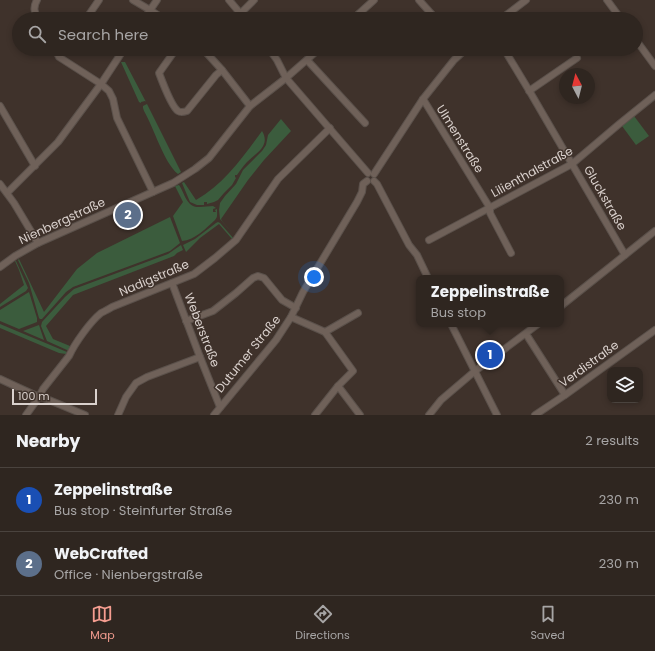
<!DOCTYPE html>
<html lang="en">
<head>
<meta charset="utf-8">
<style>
  body { margin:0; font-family:Poppins,sans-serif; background:#372e29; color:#f1f3f6 }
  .controls { position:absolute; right:12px; bottom:12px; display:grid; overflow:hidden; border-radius:8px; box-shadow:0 2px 6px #0003 }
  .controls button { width:36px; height:36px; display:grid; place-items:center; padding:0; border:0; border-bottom:1px solid #4a433e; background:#2f2620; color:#f1f3f6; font:20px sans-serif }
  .compass { position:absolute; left:559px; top:68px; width:36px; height:36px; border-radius:50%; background:#2f2620; box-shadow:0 2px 6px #0003; rotate:353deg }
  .scale { position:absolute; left:12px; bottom:10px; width:85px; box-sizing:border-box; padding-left:4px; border:2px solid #dad1cd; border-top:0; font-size:11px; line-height:14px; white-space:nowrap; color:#dad1cd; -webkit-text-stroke:3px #3f322b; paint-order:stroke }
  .you { position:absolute; left:314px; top:277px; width:14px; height:14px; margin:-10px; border:3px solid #fff; border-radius:50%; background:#1a73e8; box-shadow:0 0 0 6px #1a73e833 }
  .badge { display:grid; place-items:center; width:26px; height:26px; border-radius:50%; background:#f59d90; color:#fff; font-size:13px; font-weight:700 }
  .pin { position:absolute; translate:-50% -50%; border:2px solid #fff; box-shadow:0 1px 4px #0006 }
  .popup { position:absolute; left:416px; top:275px; width:148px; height:52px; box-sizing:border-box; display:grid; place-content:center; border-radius:8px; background:#2f2620; filter:drop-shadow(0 1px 3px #0005); font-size:13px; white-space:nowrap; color:#a7a5a5 }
  .popup b { font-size:15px; color:#f1f3f6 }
  .popup::after { content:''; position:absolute; left:50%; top:100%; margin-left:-8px; border:8px solid transparent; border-top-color:#2f2620 }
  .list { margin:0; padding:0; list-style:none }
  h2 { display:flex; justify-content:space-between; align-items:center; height:52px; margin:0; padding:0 16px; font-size:17px }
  h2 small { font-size:13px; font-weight:400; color:#a7a5a5 }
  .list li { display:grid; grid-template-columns:26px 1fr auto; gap:12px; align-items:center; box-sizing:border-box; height:64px; padding:0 16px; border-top:1px solid #4a433e }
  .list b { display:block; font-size:15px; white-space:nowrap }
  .list p { margin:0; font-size:13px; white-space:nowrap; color:#a7a5a5 }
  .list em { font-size:13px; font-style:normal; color:#a7a5a5 }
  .icon { flex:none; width:22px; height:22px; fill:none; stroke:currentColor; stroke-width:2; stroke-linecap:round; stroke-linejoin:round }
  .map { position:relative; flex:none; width:655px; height:415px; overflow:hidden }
  .search { position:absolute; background:#2f2620; box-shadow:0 2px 6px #0003; left:12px; right:12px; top:12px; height:44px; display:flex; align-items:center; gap:10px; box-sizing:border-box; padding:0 14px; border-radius:22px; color:#a7a5a5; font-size:15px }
  .sheet { height:180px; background:#2f2620 }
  nav { display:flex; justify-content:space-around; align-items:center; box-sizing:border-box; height:56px; border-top:1px solid #4a433e; background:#2f2620; font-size:11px; color:#a7a5a5 }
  nav a { display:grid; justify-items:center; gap:2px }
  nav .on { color:#f59d90 }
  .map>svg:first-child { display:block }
</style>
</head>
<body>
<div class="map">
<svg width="655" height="415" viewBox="0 0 655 415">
  <rect width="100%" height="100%" fill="#3f322b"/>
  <g fill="#3b5c3d">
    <polygon points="121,62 125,62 146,102 145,101 141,102 141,103 139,102"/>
    <path d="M147 104 181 172 178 174C164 163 154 128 144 111L143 108V106Z"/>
    <polygon points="634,116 649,136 636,145 622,126"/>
    <polygon points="281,119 291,131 264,160 248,180 221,219 222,221 235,236 220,219 219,210 220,203 225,196 236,184 243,170 262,151 266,145 268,135"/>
    <path d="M262 131C271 146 256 153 247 162 243 166 240 171 237 175H235V177L236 178 232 185 224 193 218 200 214 202 207 204V202H204V205H197L190 202 182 183 184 182 196 200C224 184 243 157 262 131Z"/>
    <path d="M179 185C185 193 186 208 200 207 204 207 209 206 213 206L216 208 213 209V212H216L215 210 217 209C217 214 218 217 215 220 206 228 195 240 182 241L173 216 183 202 175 186Z"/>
    <polygon points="170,217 180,243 170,251 73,287 66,292 42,319 40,319 39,318 29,283 18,260 19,259 44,312 77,269 97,253"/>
    <polygon points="218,222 220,223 234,239 232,240 232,239 219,224 200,238 186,252 183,245 195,239 216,223"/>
    <polygon points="181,245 183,250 177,253 174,256 73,295 46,326 53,339 70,346 69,350 67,350 47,341 41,326 42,322 65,297 74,289 168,254"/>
    <polygon points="15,261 16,261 28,288 26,291 0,307 0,304 24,285 19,270"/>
    <polygon points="29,292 37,318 37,322 19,329 0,321 0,310"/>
    <polygon points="0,324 67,352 66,354 59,353 0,328"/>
    <polygon points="39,325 44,340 23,331"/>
  </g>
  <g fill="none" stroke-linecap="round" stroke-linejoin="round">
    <g stroke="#5b514b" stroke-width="8">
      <g id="minor">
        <path d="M37 0C33 7 34 12 38 19"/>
        <polyline points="133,0 150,10 164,19"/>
        <polyline points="229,0 245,19"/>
        <polyline points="419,0 436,19"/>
        <polyline points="607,0 621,19"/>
        <polyline points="241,13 254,0"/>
        <polyline points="86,19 99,0"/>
        <polyline points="144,19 157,0"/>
        <polyline points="353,19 374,0"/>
        <polyline points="501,19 526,0"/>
        <polyline points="636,40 655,66"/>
        <polyline points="55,49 59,57 101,84 109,91 113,99 117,118 153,192"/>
        <path d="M176 49 159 73C162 81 172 107 178 111 181 113 184 112 187 111L216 75 222 70"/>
        <polyline points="203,49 222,70 250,106"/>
        <polyline points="269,49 277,60 286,78 368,173"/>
        <polyline points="504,49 530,92 625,255"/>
        <polyline points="307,60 365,123"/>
        <polyline points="529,91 577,58"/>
        <polyline points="423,99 490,208 490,213 511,253"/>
        <polyline points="0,106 35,166"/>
        <polyline points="374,174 423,99 454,60 466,49"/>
        <polyline points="374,181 377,184 409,245 417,255 428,278"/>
        <polyline points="0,184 14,203 38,243"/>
        <polyline points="7,193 58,142 101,84 124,49"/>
        <polyline points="429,240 572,164 618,125 655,95"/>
        <polyline points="0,267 15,256 38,243 173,183 195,169 209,158 250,106 286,78 319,49"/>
        <polyline points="172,283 200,357 220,407"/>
        <polyline points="561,306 655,231"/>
        <polyline points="291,317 325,332 353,371 338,386 315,415"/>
        <polyline points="186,321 213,311 236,293 253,278 258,276 264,278 282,300 296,308"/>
        <polyline points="451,324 497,415"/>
        <polyline points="325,332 358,313"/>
        <polyline points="526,334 565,395"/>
        <polyline points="0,379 39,397 49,400 85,415"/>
        <polyline points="338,386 360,415"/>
        <path d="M26 415 39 397 43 389 69 356C75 343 90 322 101 313 105 311 109 309 112 307L194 274 215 258 236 240 278 179 330 128"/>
        <polyline points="118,415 126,397 136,383 147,377 200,357"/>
        <polyline points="214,415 276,340 291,317 303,292 357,202 362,192 363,184 367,181"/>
        <polyline points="429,415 441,400 475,371 538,324"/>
        <polyline points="535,415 565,395 655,330"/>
      </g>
    </g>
    <use href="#minor" stroke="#6f6159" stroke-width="6"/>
  </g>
  <g text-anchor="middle" stroke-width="3" stroke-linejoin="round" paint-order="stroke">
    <g font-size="12" fill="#dad1cd" stroke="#3f322b">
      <text transform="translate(460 139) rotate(58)" y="4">Ulmenstraße</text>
      <text transform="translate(532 172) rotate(-29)" y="4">Lilienthalstraße</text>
      <text transform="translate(605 198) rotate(60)" y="4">Gluckstraße</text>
      <text transform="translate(62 221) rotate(-25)" y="4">Nienbergstraße</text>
      <text transform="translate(154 278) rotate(-23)" y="4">Nadigstraße</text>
      <text transform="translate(202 330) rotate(69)" y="4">Weberstraße</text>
      <text transform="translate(248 354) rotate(-51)" y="4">Dutumer Straße</text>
      <text transform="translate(589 364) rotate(-36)" y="4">Verdistraße</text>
    </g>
  </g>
</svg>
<div class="controls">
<button><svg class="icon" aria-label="layers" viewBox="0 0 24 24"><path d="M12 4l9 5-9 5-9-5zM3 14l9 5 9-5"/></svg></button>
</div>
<svg class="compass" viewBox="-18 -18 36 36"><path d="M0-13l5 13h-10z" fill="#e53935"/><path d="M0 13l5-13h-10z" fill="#a7a5a5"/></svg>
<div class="scale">100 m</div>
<div class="you"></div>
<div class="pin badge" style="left:490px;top:355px;background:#1a4fb4">1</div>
<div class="popup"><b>Zeppelinstraße</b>Bus stop</div>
<div class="pin badge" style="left:128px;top:215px;background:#5c6f8a">2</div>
<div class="search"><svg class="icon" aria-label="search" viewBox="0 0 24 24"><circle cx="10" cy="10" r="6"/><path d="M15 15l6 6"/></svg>Search here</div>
</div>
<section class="sheet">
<h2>Nearby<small>2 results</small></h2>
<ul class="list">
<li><span class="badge" style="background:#1a4fb4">1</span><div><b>Zeppelinstraße</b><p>Bus stop · Steinfurter Straße</p></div><em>230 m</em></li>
<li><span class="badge" style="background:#5c6f8a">2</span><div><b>WebCrafted</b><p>Office · Nienbergstraße</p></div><em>230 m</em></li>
</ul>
</section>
<nav>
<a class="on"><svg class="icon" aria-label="map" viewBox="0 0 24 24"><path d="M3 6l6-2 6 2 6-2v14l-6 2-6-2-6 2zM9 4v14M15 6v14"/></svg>Map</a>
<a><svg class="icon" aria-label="directions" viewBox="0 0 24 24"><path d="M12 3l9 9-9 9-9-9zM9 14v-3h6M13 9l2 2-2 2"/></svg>Directions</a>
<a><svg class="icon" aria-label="saved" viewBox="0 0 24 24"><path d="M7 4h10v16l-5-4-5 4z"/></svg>Saved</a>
</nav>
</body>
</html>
